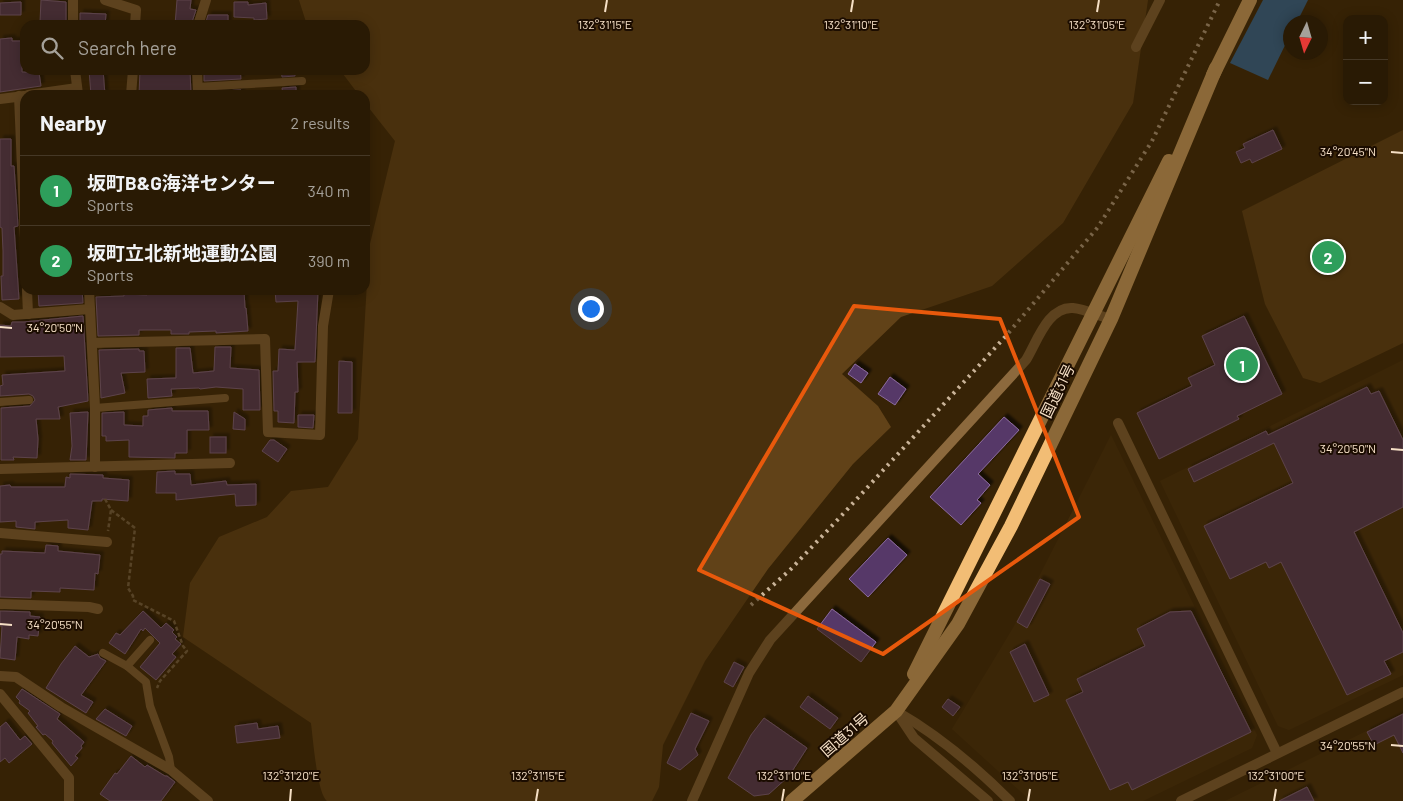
<!DOCTYPE html>
<html lang="en">
<head>
<meta charset="utf-8">
<style>
  body { margin:0; font-family:Barlow,"Noto Sans JP",sans-serif; background:#31230e; color:#f1f3f6 }
  .controls { position:absolute; right:15px; top:15px; display:grid; overflow:hidden; border-radius:10px; box-shadow:0 2px 12px #0003 }
  .controls button { width:45px; height:45px; display:grid; place-items:center; padding:0; border:0; border-bottom:1px solid #453826; background:#291a04; color:#f1f3f6; font:25px sans-serif }
  .compass { position:absolute; left:1283px; top:15px; width:45px; height:45px; border-radius:50%; background:#291a04; box-shadow:0 2px 12px #0003; rotate:185deg }
  .you { position:absolute; left:590px; top:308px; width:18px; height:18px; margin:-12px; border:4px solid #fff; border-radius:50%; background:#1a73e8; box-shadow:0 0 0 8px #1a73e833 }
  .badge { display:grid; place-items:center; width:32px; height:32px; border-radius:50%; background:#0f766e; color:#fff; font-size:16px; font-weight:700 }
  .pin { position:absolute; translate:-50% -50%; border:2px solid #fff; box-shadow:0 1px 5px #0006 }
  .list { margin:0; padding:0; list-style:none }
  h2 { display:flex; justify-content:space-between; align-items:center; height:65px; margin:0; padding:0 20px; font-size:21px }
  h2 small { font-size:16px; font-weight:400; color:#a5a19a }
  .list li { display:grid; grid-template-columns:32px 1fr auto; gap:15px; align-items:center; box-sizing:border-box; height:70px; padding:0 20px; border-top:1px solid #453826 }
  .list b { display:block; font-size:19px; white-space:nowrap }
  .list p { margin:0; font-size:16px; white-space:nowrap; color:#a5a19a }
  .list em { font-size:16px; font-style:normal; color:#a5a19a }
  .icon { flex:none; width:28px; height:28px; fill:none; stroke:currentColor; stroke-width:2; stroke-linecap:round; stroke-linejoin:round }
  .map { position:relative; flex:none; width:1403px; height:801px; overflow:hidden }
  .search { position:absolute; background:#291a04; box-shadow:0 2px 12px #0003; left:20px; top:20px; width:350px; height:55px; display:flex; align-items:center; gap:12px; box-sizing:border-box; padding:0 18px; border-radius:15px; color:#a5a19a; font-size:19px }
  .panel { position:absolute; background:#291a04; box-shadow:0 2px 12px #0003; left:20px; top:90px; width:350px; height:205px; border-radius:15px }
  .map>svg:first-child { display:block }
</style>
</head>
<body>
<div class="map">
<svg width="1403" height="801" viewBox="0 0 1403 801">
  <defs>
    <filter id="shadow"><feDropShadow dx="3.5" dy="-3.5" stdDeviation="1" flood-color="#0009"/></filter>
  </defs>
  <rect width="100%" height="100%" fill="#372306"/>
  <g fill="#422b0a">
    <polygon points="1403,360 1403,675 1289,730 1278,726 1160,481"/>
    <polygon points="1111,435 1257,735 1252,748 1143,801 1031,801 952,729 1013,628"/>
    <polygon points="1403,713 1403,801 1225,801"/>
  </g>
  <g fill="#614218">
    <path d="M299 0H1148L1133 103 1063 223 992 286 901 317 842 374 878 406 891 427 853 464 768 569 705 661 663 745 659 787 652 801H327C317 793 313 738 311 723L183 637 190 583 219 537 267 517 291 491 328 487 358 439 369 248 395 141 365 103V95H359L340 70H365V25H307Z"/>
    <polygon points="1403,130 1403,343 1320,383 1303,378 1265,304 1242,211"/>
  </g>
  <polygon fill="#2871b9" points="1263,0 1308,0 1297,22 1290,22 1290,35 1268,80 1230,63"/>
  <g fill="#563868" stroke="#8b6b9f" filter="url(#shadow)">
    <polygon points="41,0 66,2 66,24 40,22"/>
    <polygon points="177,0 191,0 190,9 196,10 191,25 175,25"/>
    <polygon points="21,2 21,15 0,15 0,3"/>
    <polygon points="234,2 248,2 248,5 266,3 267,19 254,20 254,18 234,17"/>
    <polygon points="80,13 106,14 105,25 80,25"/>
    <polygon points="208,15 228,15 228,25 205,25"/>
    <polygon points="12,38 12,41 22,41 22,72 39,73 41,86 0,92 0,39"/>
    <polygon points="89,70 103,70 105,95 91,95"/>
    <polygon points="140,70 190,70 191,95 139,95"/>
    <polygon points="204,70 240,70 241,79 204,81"/>
    <polygon points="281,70 295,70 295,76 282,77"/>
    <polygon points="296,87 296,95 283,95 282,88"/>
    <polygon points="241,90 241,95 205,95 205,92"/>
    <polygon points="1273,130 1282,149 1252,163 1250,159 1241,163 1236,152 1245,148 1243,144"/>
    <polygon points="0,139 11,139 11,166 14,166 18,226 14,227 19,299 2,300 1,276 3,276 3,251 2,228 0,227"/>
    <polygon points="38,290 82,290 83,303 39,306"/>
    <polygon points="218,290 244,291 245,308 246,308 248,331 216,333 216,331 189,332 189,334 171,334 171,330 139,330 139,335 98,336 96,297 124,296 124,294 147,295 147,293 170,293 171,291 218,293"/>
    <polygon points="275,290 318,290 315,362 297,362 298,392 295,392 294,423 278,422 278,411 274,411 273,371 278,371 279,349 295,350 298,301 276,302"/>
    <polygon points="83,316 88,401 58,407 60,419 36,419 38,439 37,458 13,457 14,460 1,460 1,408 30,406 35,400 33,396 29,394 0,396 0,386 3,385 2,375 65,371 64,356 0,357 0,325 11,326 12,322 24,322"/>
    <polygon points="1244,316 1282,394 1237,416 1239,419 1159,459 1137,413 1192,386 1188,378 1215,365 1202,336"/>
    <polygon points="215,347 231,347 230,368 259,370 260,410 243,410 243,389 216,387 200,389 199,388 171,389 172,396 148,398 147,379 176,378 176,348 190,348 193,373 214,371"/>
    <polygon points="139,349 139,351 144,351 145,372 121,373 125,393 101,398 99,350"/>
    <polygon points="339,361 352,362 352,413 338,413"/>
    <polygon points="855,364 868,373 861,383 848,374"/>
    <polygon points="890,377 906,389 895,405 878,394"/>
    <polygon points="1367,387 1371,394 1379,391 1403,440 1403,507 1354,532 1403,633 1403,652 1384,661 1391,674 1347,695 1281,562 1269,568 1266,562 1230,579 1204,526 1293,483 1274,443 1194,482 1188,469 1266,431 1268,435"/>
    <polygon points="172,408 172,411 208,411 209,430 187,430 187,453 175,453 175,458 129,457 129,440 106,441 106,436 102,436 102,413 124,412 124,425 143,426 143,416 148,416 148,410"/>
    <polygon points="88,412 86,460 70,460 72,446 70,413"/>
    <polygon points="234,412 245,419 245,430 233,429"/>
    <polygon points="298,415 314,415 313,428 298,427"/>
    <polygon points="1004,417 1019,430 978,474 990,485 977,500 981,503 961,525 930,497"/>
    <rect x="210" y="437" width="16" height="16"/>
    <polygon points="270,440 274,440 287,449 278,462 262,451"/>
    <polygon points="175,471 175,474 190,474 191,485 226,481 227,485 256,484 256,505 236,506 235,494 176,500 176,493 156,493 157,472"/>
    <polygon points="70,474 103,475 103,478 129,480 128,501 102,499 102,501 92,501 88,530 68,528 68,520 35,522 35,529 16,527 16,521 0,522 0,486 10,485 11,487 65,487 66,477 70,478"/>
    <polygon points="888,538 907,555 868,597 849,579"/>
    <polygon points="46,545 58,546 58,551 100,555 98,574 95,573 94,590 60,588 60,592 31,591 31,598 0,597 0,554 2,554 2,551 45,553"/>
    <polygon points="1040,579 1050,584 1027,628 1017,622"/>
    <polygon points="832,609 876,642 861,662 817,629"/>
    <polygon points="0,611 30,612 30,616 40,617 38,636 29,635 29,639 17,637 15,660 0,658 2,626 0,626"/>
    <polygon points="143,611 161,628 166,623 174,630 172,632 177,637 175,639 181,644 172,654 176,657 156,680 140,667 160,643 145,628 143,631 141,629 125,654 109,643 116,633 120,635"/>
    <polygon points="1191,611 1251,732 1132,790 1128,782 1110,790 1066,700 1083,692 1077,679 1145,646 1137,629 1170,612"/>
    <polygon points="1025,644 1049,695 1034,702 1010,652"/>
    <polygon points="75,646 89,657 98,654 100,658 106,661 81,695 93,702 86,713 46,688 61,664"/>
    <polygon points="734,662 744,667 733,687 724,682"/>
    <polygon points="22,689 60,714 57,719 84,742 81,746 82,748 75,756 78,758 71,766 52,743 53,741 45,734 43,735 36,727 38,726 28,713 30,711 19,703 20,701 16,697"/>
    <polygon points="808,696 838,718 830,729 800,707"/>
    <polygon points="948,699 960,707 953,716 942,707"/>
    <polygon points="105,709 132,726 126,736 96,719"/>
    <polygon points="691,713 709,721 695,749 698,755 680,770 667,763"/>
    <polygon points="1403,714 1403,753 1394,735 1374,745 1367,732"/>
    <polygon points="764,718 807,748 789,776 769,794 754,796 728,778 751,735"/>
    <polygon points="6,722 20,740 25,736 32,744 9,763 5,758 0,762 0,727"/>
    <polygon points="257,723 258,729 278,726 280,738 237,743 235,726"/>
    <polygon points="131,756 145,767 147,765 165,776 167,776 175,782 161,801 110,801 100,794 115,773 117,774"/>
    <polygon points="1307,787 1314,801 1279,801"/>
  </g>
  <g fill="none" stroke-linecap="round" stroke-linejoin="round">
    <g stroke="#7f6b4f" stroke-width="2.5" stroke-dasharray="4 2.5" stroke-linecap="butt">
      <polyline points="105,499 111,510 108,531"/>
      <polyline points="111,510 135,528 128,588 133,596 133,600 174,621 183,646 187,651 160,681 157,688"/>
    </g>
    <g stroke="#8c693d" stroke-width="8">
      <polyline points="197,87 302,81"/>
      <polyline points="0,402 29,400"/>
      <polyline points="95,408 225,398"/>
      <polyline points="103,653 127,666 146,682 150,706 169,757 171,770"/>
      <polyline points="127,666 150,640"/>
    </g>
    <g stroke="#8c693d" stroke-width="10">
      <polyline points="73,0 73,25"/>
      <polyline points="105,0 136,10 135,25"/>
      <polyline points="198,25 206,0"/>
      <polyline points="1136,47 1160,0"/>
      <polyline points="75,70 78,94"/>
      <polyline points="197,70 198,95"/>
      <polyline points="28,95 77,88"/>
      <polyline points="131,95 133,70"/>
      <polyline points="19,96 25,238"/>
      <polyline points="0,99 24,96"/>
      <polyline points="27,290 28,314"/>
      <polyline points="89,290 95,408 95,467"/>
      <polyline points="0,307 13,315 90,309"/>
      <polyline points="92,343 265,339 268,432 320,435 323,326 329,290"/>
      <polyline points="0,469 230,463"/>
      <polyline points="0,533 107,542"/>
      <polyline points="0,604 89,607 98,609"/>
      <polyline points="0,676 16,677 61,707 171,770 208,801"/>
      <polyline points="0,694 69,778 69,801"/>
    </g>
    <g stroke="#8c693d" stroke-width="10">
      <polyline points="1118,423 1277,753"/>
      <path d="M896 711C938 735 976 767 1010 801"/>
      <polyline points="898,714 914,738 988,801"/>
      <path d="M692 801 749 673 770 640 1026 360C1037 342 1048 306 1073 308 1085 309 1099 316 1111 319"/>
      <polyline points="1181,801 1403,692"/>
    </g>
    <g stroke="#f2bd75" stroke-width="14">
      <polyline points="1213,75 1250,0"/>
      <polyline points="914,674 1169,161"/>
      <polyline points="792,801 896,711 958,624 1011,526 1111,319 1216,68"/>
    </g>
    <polyline stroke="#cab499" stroke-width="4" stroke-dasharray="2.5 5" stroke-linecap="butt" points="751,605 791,569 844,513 1005,337 1098,227 1152,141 1220,0"/>
  </g>
  <path d="M0 0H1403V801H0ZM854 306 1000 319 1079 517 883 654 699 570Z" fill="#372306" fill-opacity=".55" fill-rule="evenodd"/>
  <path fill="none" stroke="#e8590c" stroke-width="4" stroke-linejoin="round" d="M854 306 1000 319 1079 517 883 654 699 570Z"/>
  <path fill="none" stroke="#f6e0c6" stroke-width="2" d="M605 12 607 0M851 12 853 0M1097 12 1099 0M1391 152 1403 153M0 327 12 328M1391 449 1403 450M0 624 12 625M1391 745 1403 746M290 801 291 789M536 801 538 789M782 801 784 789M1028 801 1030 789M1274 801 1276 789"/>
  <g text-anchor="middle" stroke-width="4" stroke-linejoin="round" paint-order="stroke">
    <g font-size="15" fill="#f6e0c6" stroke="#1b0c00">
      <text transform="translate(1058 391) rotate(-64)" y="5">国道31号</text>
      <text transform="translate(845 735) rotate(-41)" y="5">国道31号</text>
    </g>
  </g>
  <g font-size="12" text-anchor="middle" fill="#f6e0c6" stroke="#1b0c00" stroke-width="4" stroke-linejoin="round" paint-order="stroke">
    <text x="605" y="29">132°31'15"E</text>
    <text x="851" y="29">132°31'10"E</text>
    <text x="1097" y="29">132°31'05"E</text>
    <text x="1348" y="156">34°20'45"N</text>
    <text x="55" y="332">34°20'50"N</text>
    <text x="1348" y="453">34°20'50"N</text>
    <text x="55" y="629">34°20'55"N</text>
    <text x="1348" y="750">34°20'55"N</text>
    <text x="291" y="780">132°31'20"E</text>
    <text x="538" y="780">132°31'15"E</text>
    <text x="784" y="780">132°31'10"E</text>
    <text x="1030" y="780">132°31'05"E</text>
    <text x="1276" y="780">132°31'00"E</text>
  </g>
</svg>
<div class="controls">
<button>+</button>
<button>−</button>
</div>
<svg class="compass" viewBox="-18 -18 36 36"><path d="M0-13l5 13h-10z" fill="#e53935"/><path d="M0 13l5-13h-10z" fill="#a5a19a"/></svg>
<div class="you"></div>
<div class="pin badge" style="left:1242px;top:365px;background:#2e9e5b">1</div>
<div class="pin badge" style="left:1328px;top:257px;background:#2e9e5b">2</div>
<div class="search"><svg class="icon" aria-label="search" viewBox="0 0 24 24"><circle cx="10" cy="10" r="6"/><path d="M15 15l6 6"/></svg>Search here</div>
<section class="panel">
<h2>Nearby<small>2 results</small></h2>
<ul class="list">
<li><span class="badge" style="background:#2e9e5b">1</span><div><b>坂町B&amp;G海洋センター</b><p>Sports</p></div><em>340 m</em></li>
<li><span class="badge" style="background:#2e9e5b">2</span><div><b>坂町立北新地運動公園</b><p>Sports</p></div><em>390 m</em></li>
</ul>
</section>
</div>
</body>
</html>
